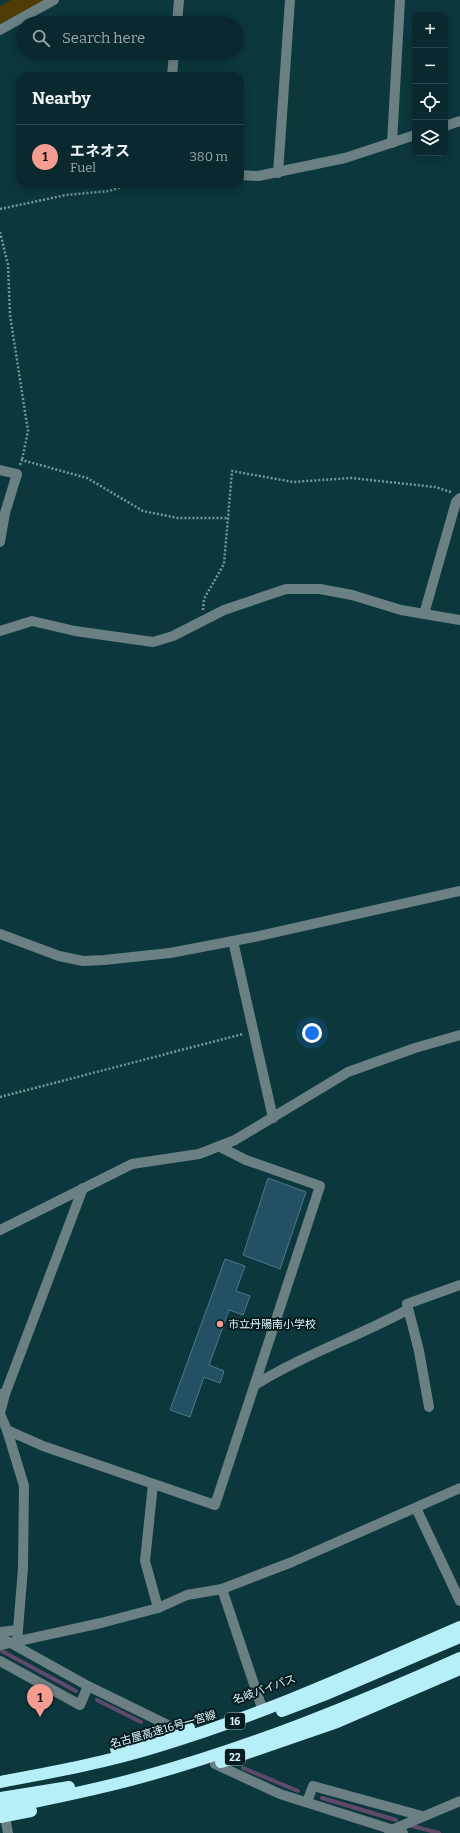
<!DOCTYPE html>
<html lang="en">
<head>
<meta charset="utf-8">
<style>
  body { margin:0; font-family:Bitter,"Noto Sans JP",serif; background:#17353a; color:#f1f3f6 }
  .controls { position:absolute; right:12px; top:12px; display:grid; overflow:hidden; border-radius:8px; box-shadow:0 2px 10px #0003 }
  .controls button { width:36px; height:36px; display:grid; place-items:center; padding:0; border:0; border-bottom:1px solid #29454a; background:#09292e; color:#f1f3f6; font:20px sans-serif }
  .you { position:absolute; left:312px; top:1033px; width:14px; height:14px; margin:-10px; border:3px solid #fff; border-radius:50%; background:#1a73e8; box-shadow:0 0 0 6px #1a73e833 }
  .badge { display:grid; place-items:center; width:26px; height:26px; border-radius:50%; background:#f59d90; color:#111; font-size:13px; font-weight:700 }
  .pin { position:absolute; translate:-50% -33px; filter:drop-shadow(0 1px 2px #0008) }
  .pin::after { content:''; position:absolute; top:21px; width:14px; height:12px; background:inherit; clip-path:polygon(0 0,100% 0,50% 100%) }
  .list { margin:0; padding:0; list-style:none }
  h2 { display:flex; justify-content:space-between; align-items:center; height:52px; margin:0; padding:0 16px; font-size:17px }
  h2 small { font-size:13px; font-weight:400; color:#99a6aa }
  .list li { display:grid; grid-template-columns:26px 1fr auto; gap:12px; align-items:center; box-sizing:border-box; height:64px; padding:0 16px; border-top:1px solid #29454a }
  .list b { display:block; font-size:15px; white-space:nowrap }
  .list p { margin:0; font-size:13px; white-space:nowrap; color:#99a6aa }
  .list em { font-size:13px; font-style:normal; color:#99a6aa }
  .icon { flex:none; width:22px; height:22px; fill:none; stroke:currentColor; stroke-width:2; stroke-linecap:round; stroke-linejoin:round }
  .map { position:relative; flex:none; width:460px; height:1833px; overflow:hidden }
  .search { position:absolute; background:#09292e; box-shadow:0 2px 10px #0003; left:16px; top:16px; width:228px; height:44px; display:flex; align-items:center; gap:10px; box-sizing:border-box; padding:0 14px; border-radius:22px; color:#99a6aa; font-size:15px }
  .panel { position:absolute; background:#09292e; box-shadow:0 2px 10px #0003; left:16px; top:72px; width:228px; height:116px; border-radius:12px }
  .map>svg:first-child { display:block }
</style>
</head>
<body>
<div class="map">
<svg width="460" height="1833" viewBox="0 0 460 1833">
  <rect width="100%" height="100%" fill="#0c373d"/>
  <polygon fill="#4e3c03" points="11,0 44,0 0,24 0,6"/>
  <g fill="none" stroke-linecap="round" stroke-linejoin="round">
    <g stroke="#604a69" stroke-width="4">
      <polyline points="0,1650 76,1691"/>
      <polyline points="97,1700 141,1722"/>
      <polyline points="243,1768 298,1791"/>
      <polyline points="322,1798 396,1820"/>
      <polyline points="412,1826 439,1833"/>
    </g>
  </g>
  <g fill="#245063" stroke="#4c788c">
    <polygon points="268,1178 306,1192 280,1269 243,1255"/>
    <polygon points="225,1259 245,1266 236,1291 250,1296 243,1315 229,1310 209,1365 224,1371 220,1383 204,1377 190,1417 170,1410"/>
  </g>
  <g fill="none" stroke-linecap="round" stroke-linejoin="round">
    <g stroke="#74979c" stroke-width="2.5" stroke-dasharray="2 2" stroke-linecap="butt">
      <polyline points="0,209 66,195 109,191 131,184"/>
      <polyline points="0,232 8,265 10,315 28,431 22,460"/>
      <polyline points="20,465 22,460 87,478 143,511 178,518 229,518"/>
      <polyline points="203,610 204,599 224,564 232,471 293,482 351,478 435,487 451,492"/>
      <polyline points="0,1097 243,1034"/>
    </g>
    <g stroke="#6a8083" stroke-width="10">
      <polyline points="177,23 179,0"/>
      <polyline points="0,30 54,0"/>
      <polyline points="172,76 174,53"/>
      <polyline points="445,126 460,121"/>
      <polyline points="392,143 400,0"/>
      <polyline points="278,173 290,0"/>
      <polyline points="240,175 258,176 345,158 415,135"/>
      <polyline points="0,470 17,474 5,513 0,542"/>
      <polyline points="424,614 456,502 460,498"/>
      <polyline points="0,631 32,621 75,631 153,642 173,636 224,610 286,589 320,589 352,595 401,610 460,620"/>
      <polyline points="0,934 59,956 83,961 104,960 170,953 254,937 460,891"/>
      <polyline points="233,941 273,1118"/>
      <polyline points="0,1230 132,1164 199,1154 235,1140 348,1072 415,1048 460,1035"/>
      <path d="M255 1385C303 1355 357 1337 407 1310"/>
      <polyline points="0,1394 5,1394 83,1188"/>
      <polyline points="429,1407 419,1351 407,1304 460,1285"/>
      <polyline points="0,1413 5,1394"/>
      <polyline points="0,1414 7,1430 43,1446 215,1505 320,1186 246,1160 220,1147"/>
      <polyline points="7,1430 24,1486 23,1568 17,1642"/>
      <polyline points="153,1484 145,1561 158,1608"/>
      <polyline points="416,1508 460,1601"/>
      <polyline points="222,1589 261,1705"/>
      <polyline points="0,1632 18,1630"/>
      <polyline points="0,1637 88,1686 180,1731"/>
      <polyline points="0,1645 101,1623 158,1608 187,1595 222,1589 292,1562 460,1488"/>
      <polyline points="0,1661 80,1705 88,1686"/>
      <polyline points="215,1764 280,1794 403,1833"/>
      <polyline points="307,1802 313,1786 422,1816"/>
      <polyline points="5,1817 8,1833"/>
      <polyline points="389,1831 460,1801"/>
    </g>
    <g stroke="#b7eff8" stroke-width="12">
      <polyline points="282,1711 324,1695 460,1637"/>
      <polyline points="116,1749 189,1728"/>
      <polyline points="221,1762 337,1722 460,1669"/>
      <path d="M0 1782C53 1772 108 1762 159 1746 263 1715 361 1670 460 1627"/>
      <polyline points="0,1798 69,1787"/>
      <path d="M0 1809C48 1799 96 1790 142 1777 251 1747 357 1704 460 1658"/>
      <polyline points="0,1817 31,1811"/>
    </g>
  </g>
  <circle fill="#f59d90" stroke="#061c1f" stroke-width="1.5" cx="220" cy="1324" r="4"/>
  <g text-anchor="middle" stroke-width="4" stroke-linejoin="round" paint-order="stroke">
    <g fill="#061c1f" stroke="#9cb6ba" stroke-width="1">
      <rect x="225" y="1713" width="20" height="16" rx="3"/>
      <rect x="225" y="1749" width="20" height="16" rx="3"/>
    </g>
    <g font-size="10" font-weight="bold" fill="#ddf8fd">
      <text x="235" y="1725">16</text>
      <text x="235" y="1761">22</text>
    </g>
    <g font-size="11" fill="#ddf8fd" stroke="#061c1f" text-anchor="start">
      <text x="228" y="1328">市立丹陽南小学校</text>
    </g>
    <g font-size="11" fill="#ddf8fd" stroke="#061c1f">
      <text transform="translate(264 1689) rotate(-20)" y="4">名岐バイパス</text>
      <text transform="translate(163 1729) rotate(-16)" y="4">名古屋高速16号一宮線</text>
    </g>
  </g>
</svg>
<div class="controls">
<button>+</button>
<button>−</button>
<button><svg class="icon" aria-label="locate" viewBox="0 0 24 24"><circle cx="12" cy="12" r="6"/><path d="M12 2v4M12 18v4M2 12h4M18 12h4"/></svg></button>
<button><svg class="icon" aria-label="layers" viewBox="0 0 24 24"><path d="M12 4l9 5-9 5-9-5zM3 14l9 5 9-5"/></svg></button>
</div>
<div class="you"></div>
<div class="pin badge" style="left:40px;top:1717px">1</div>
<div class="search"><svg class="icon" aria-label="search" viewBox="0 0 24 24"><circle cx="10" cy="10" r="6"/><path d="M15 15l6 6"/></svg>Search here</div>
<section class="panel">
<h2>Nearby<small></small></h2>
<ul class="list">
<li><span class="badge">1</span><div><b>エネオス</b><p>Fuel</p></div><em>380 m</em></li>
</ul>
</section>
</div>
</body>
</html>
